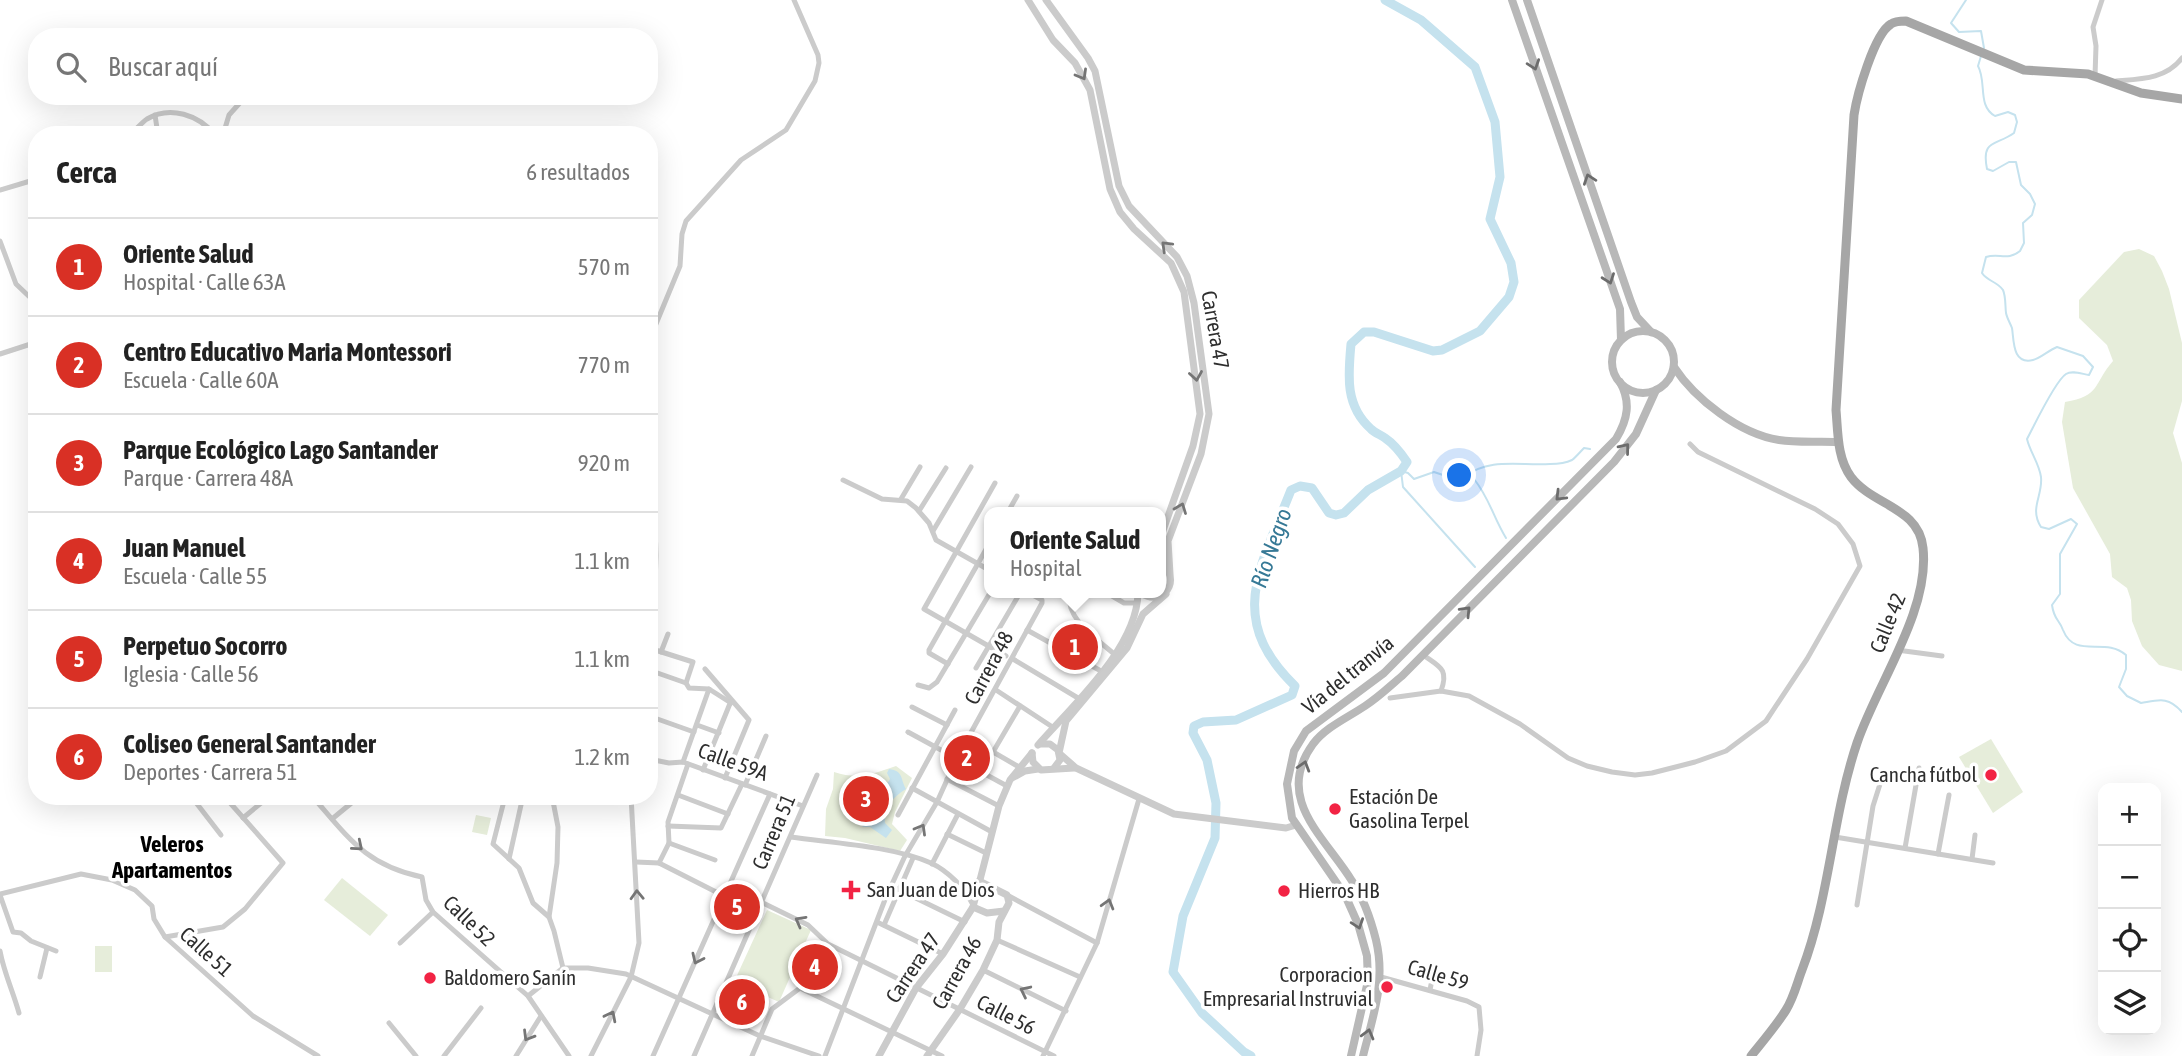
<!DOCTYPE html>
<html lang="es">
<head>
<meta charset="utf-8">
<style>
  body { margin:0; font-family:"Asap Condensed",sans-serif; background:#f6f6f6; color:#222 }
  .controls { position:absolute; right:21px; bottom:21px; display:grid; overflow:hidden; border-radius:14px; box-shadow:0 7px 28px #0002 }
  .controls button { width:63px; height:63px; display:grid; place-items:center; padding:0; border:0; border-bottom:2px solid #e0e0e0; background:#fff; color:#222; font:35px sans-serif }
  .you { position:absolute; left:1460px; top:476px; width:24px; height:24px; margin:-18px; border:5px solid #fff; border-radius:50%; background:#1a73e8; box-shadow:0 0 0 10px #1a73e833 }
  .badge { display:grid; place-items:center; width:46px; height:46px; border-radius:50%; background:#d93025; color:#fff; font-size:23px; font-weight:700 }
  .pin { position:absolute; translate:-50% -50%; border:4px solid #fff; box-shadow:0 2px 7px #0006 }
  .popup { position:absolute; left:984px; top:507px; width:182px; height:91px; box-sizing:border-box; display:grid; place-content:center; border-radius:14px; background:#fff; filter:drop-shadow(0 2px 5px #0005); font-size:23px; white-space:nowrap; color:#767676 }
  .popup b { font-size:26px; color:#222 }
  .popup::after { content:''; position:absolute; left:50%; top:100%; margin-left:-14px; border:14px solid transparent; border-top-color:#fff }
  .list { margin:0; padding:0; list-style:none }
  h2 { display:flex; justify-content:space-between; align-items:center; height:91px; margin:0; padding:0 28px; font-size:30px }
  h2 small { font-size:23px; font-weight:400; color:#767676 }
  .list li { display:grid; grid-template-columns:46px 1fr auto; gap:21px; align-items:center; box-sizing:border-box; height:98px; padding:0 28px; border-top:2px solid #e0e0e0 }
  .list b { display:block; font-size:26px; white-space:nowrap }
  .list p { margin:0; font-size:23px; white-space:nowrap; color:#767676 }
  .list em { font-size:23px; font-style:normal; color:#767676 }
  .icon { flex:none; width:38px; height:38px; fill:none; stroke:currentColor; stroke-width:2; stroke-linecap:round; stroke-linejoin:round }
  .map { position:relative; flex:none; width:2182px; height:1056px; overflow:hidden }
  .search { position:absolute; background:#fff; box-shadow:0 7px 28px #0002; left:28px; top:28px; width:630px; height:77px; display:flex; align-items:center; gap:18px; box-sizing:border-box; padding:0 24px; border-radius:28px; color:#767676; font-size:26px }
  .panel { position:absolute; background:#fff; box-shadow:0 7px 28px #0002; left:28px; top:126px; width:630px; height:679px; border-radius:28px }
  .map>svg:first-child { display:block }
</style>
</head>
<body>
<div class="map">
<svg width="2182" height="1056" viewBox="0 0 2182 1056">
  <rect width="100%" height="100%" fill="#fff"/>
  <g fill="#e6edda">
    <path d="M2139 249 2154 256 2162 271 2169 289 2182 343V401L2173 433 2182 463V671L2159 665 2142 646 2132 621 2131 600 2127 588 2112 577 2110 554 2073 488 2062 422 2065 402C2101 396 2093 384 2113 361L2107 345 2079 318V300L2124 252Z"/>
    <polygon points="1991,739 2023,792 1993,813 1959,757"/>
    <path d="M896 766 912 778 895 812 892 824 907 840 900 851 845 838 825 836 826 809 833 789 834 772C859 780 872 774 896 766Z"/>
    <polygon points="476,815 491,818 487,835 472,832"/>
    <polygon points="342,878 388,915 370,936 324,900"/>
    <polygon points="767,910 811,930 779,1002 734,982"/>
    <rect x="95" y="946" width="17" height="26"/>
  </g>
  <path fill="#c5e2ee" d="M889 769C904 771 900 779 906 789 893 797 884 807 885 823L892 830 886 838 870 827H862L865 824 862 821 852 822V812L843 811V806L849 804 850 797 860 802 862 799 868 801 879 798V788H884V784H887L890 779 887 773Z"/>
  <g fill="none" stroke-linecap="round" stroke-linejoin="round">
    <g stroke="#c5e2ee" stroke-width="2">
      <polyline points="1966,0 1951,23 1959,32 1981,31 1984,48"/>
      <path d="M1981 56 1978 66C1987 82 1977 106 1995 116L2008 112 2015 115 2017 122 2014 133C1996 146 1981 139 1987 169L1993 171 2009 162H2016L2021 185 2030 194 2035 204 2032 215 2023 223 2024 243 2020 251C2008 261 1999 253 1986 257L1982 273C1987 281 1998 282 2003 290 2006 297 2005 305 2006 313 2007 318 2010 323 2012 328 2014 340 2012 365 2033 360 2041 358 2049 350 2057 347L2083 356 2093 367 2089 375C2082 374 2072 370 2066 374 2055 381 2034 426 2027 439 2030 452 2039 463 2041 477 2043 496 2029 508 2041 527L2049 529 2071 519 2077 524 2060 554V594L2052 605C2054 620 2059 619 2063 630 2075 660 2105 636 2126 655V669L2119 687 2127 696 2141 703C2159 700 2168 696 2182 712"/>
      <path d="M1464 477C1490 457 1520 466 1550 464 1557 464 1566 463 1572 460 1576 457 1580 452 1584 448L1590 449"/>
      <path d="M1475 567 1403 487 1401 471 1408 473 1414 479 1434 472 1449 477 1474 479C1490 499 1493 517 1506 538"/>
    </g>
    <path stroke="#c5e2ee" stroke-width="9" d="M1251 1056 1244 1052 1202 1013 1173 972 1183 916 1215 838 1216 803 1207 760 1193 733 1194 726 1203 722 1236 720 1292 695 1295 686C1225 618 1261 567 1291 490L1300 486 1312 488 1329 513 1336 515 1344 513 1368 490 1401 471 1407 462C1401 453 1394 444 1385 438 1381 435 1375 433 1371 429 1345 406 1348 376 1351 344L1364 332H1374L1433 351 1442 350 1480 331 1509 297 1514 282 1511 263 1490 219 1500 177 1495 122 1475 67 1421 20 1385 0"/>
    <g stroke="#cbcbcb" stroke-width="5">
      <polyline points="2095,76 2096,46 2093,27 2102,0"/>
      <path d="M2116 81C2141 79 2166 79 2182 58"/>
      <polyline points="155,115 158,135"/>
      <path d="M130 135C136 130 141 123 147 119 170 105 199 115 215 135"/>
      <polyline points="223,135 229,115 246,96"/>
      <polyline points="0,190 37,179"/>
      <path d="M649 239C662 262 651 340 649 369"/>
      <polyline points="0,241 16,284 37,304"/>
      <polyline points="651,336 680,266 682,234 686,221 741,160 786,130 815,81 819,63 818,55 794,0"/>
      <polyline points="0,354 37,342"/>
      <polyline points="649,380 649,415"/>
      <polyline points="33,391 37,388"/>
      <polyline points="843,480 882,499 907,501 916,508 929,523 936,540 989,570"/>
      <polyline points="995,483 924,609 1006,656"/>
      <polyline points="901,499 920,467"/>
      <path d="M649 501C659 539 658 575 649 613"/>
      <polyline points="919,511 946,468"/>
      <polyline points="1008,512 1017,496"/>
      <polyline points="933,531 971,467"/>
      <path d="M1069 593C1067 621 1095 637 1114 654"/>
      <polyline points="1107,593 1124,603 1137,603"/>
      <polyline points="1027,630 1101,671"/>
      <polyline points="649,648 693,662 686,683"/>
      <polyline points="1897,650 1942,656"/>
      <polyline points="661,652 668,634"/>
      <path d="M1423 655C1440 667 1449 669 1441 691"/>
      <polyline points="1013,659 1078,698"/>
      <polyline points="948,664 929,653 929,650 989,544"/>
      <polyline points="976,668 1020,593"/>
      <polyline points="705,669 749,720 725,778"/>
      <polyline points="649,670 686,683 689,688 709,689 731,703"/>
      <polyline points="918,685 929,688 937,682 990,593"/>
      <polyline points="996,690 1054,728"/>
      <polyline points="1390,698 1441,691 1469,696 1520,724 1568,758 1587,766 1612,772 1635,775 1652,773 1695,762 1726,751 1766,721 1807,659 1860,566 1853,544 1838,524 1815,509 1698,452 1690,444"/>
      <polyline points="912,707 947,725"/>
      <polyline points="649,716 694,732"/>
      <polyline points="697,725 719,733"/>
      <polyline points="908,732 1007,786"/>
      <polyline points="969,738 1019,767"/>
      <polyline points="993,752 1020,706"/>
      <polyline points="649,759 669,763 683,762 803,806"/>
      <polyline points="683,762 709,689"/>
      <polyline points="703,770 731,701"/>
      <polyline points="947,779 999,806"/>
      <polyline points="745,785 766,736"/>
      <polyline points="912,788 992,832"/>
      <polyline points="678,795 728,814"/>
      <polyline points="199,796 194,800 221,835"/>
      <path d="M312 796C348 837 365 865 422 877L426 900 433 912 528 996 569 1056"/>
      <polyline points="552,796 558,827 557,863 549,917 554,931 563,968"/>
      <polyline points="505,797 493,844 519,868 533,903 549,917"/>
      <polyline points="898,815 955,710"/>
      <polyline points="243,818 261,803"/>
      <polyline points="332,819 360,796"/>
      <polyline points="668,826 721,828 742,784"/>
      <polyline points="947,834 986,853"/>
      <path d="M791 837C833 843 892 846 931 863 948 871 965 888 973 905"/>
      <polyline points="1835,837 1993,863"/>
      <polyline points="669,843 715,860"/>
      <polyline points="1905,848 1919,768"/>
      <polyline points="1938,854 1949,795"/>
      <polyline points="509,859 523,796"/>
      <polyline points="1972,859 1975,835"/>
      <polyline points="636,862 659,863 726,897 758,910"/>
      <polyline points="659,863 669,843 668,822 688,764"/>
      <polyline points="932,864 958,814"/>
      <polyline points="891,886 965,922"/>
      <polyline points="0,894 81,874 112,880 135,890 152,906 154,919 165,937 253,1016 318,1056"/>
      <polyline points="0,895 13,932 21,933 31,941 56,951"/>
      <polyline points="1007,895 1097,943"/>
      <polyline points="761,902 808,925 828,944 1054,1056"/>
      <polyline points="1857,905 1873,806 1881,781"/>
      <polyline points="877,922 943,954"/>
      <polyline points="884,925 913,858"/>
      <polyline points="165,937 223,927 245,909 283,863 224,796"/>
      <polyline points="997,940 1080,977"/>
      <polyline points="400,943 433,912"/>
      <path d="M0 951C4 973 13 991 19 1013"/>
      <polyline points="563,968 588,968 626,974 760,1036 819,1056"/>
      <polyline points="983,970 1066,1011"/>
      <polyline points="40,977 47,948"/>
      <polyline points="1381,977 1467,1001 1479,1007 1481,1030 1477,1056"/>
      <polyline points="1430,990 1433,974"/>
      <polyline points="528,996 563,968"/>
      <polyline points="389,1023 416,1056"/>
      <polyline points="444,1056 481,1008"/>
      <polyline points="516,1056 541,1016"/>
      <polyline points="591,1056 631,977 639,943 631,796"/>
      <polyline points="653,1056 770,794"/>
      <polyline points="694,1056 817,775"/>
      <polyline points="752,1056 772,1009 800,988 942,1056"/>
      <polyline points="825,1056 886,897 905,856 937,802 957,758 1042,603 1042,600 1029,593"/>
      <polyline points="1043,1056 1097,943 1139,799"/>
    </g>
    <g stroke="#cbcbcb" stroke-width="7">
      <polyline points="1028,0 1053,40 1075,63 1090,90 1110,189 1120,212 1134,229 1171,263 1184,292 1200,414 1193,446 1161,536"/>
      <polyline points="1046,0 1088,58 1095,71 1119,186 1129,206 1177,257 1187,276 1194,303 1209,414 1201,454 1168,541 1170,574"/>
      <path d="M1141 593C1163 608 1183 579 1161 564"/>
      <polyline points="1166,594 1143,614 1127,648 1066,721 1059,753 1076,768 1174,814 1286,828 1296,825"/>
      <polyline points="1040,744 1050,744 1058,750 1060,760 1054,768"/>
      <path d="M1038 745C1072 706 1137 648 1138 593"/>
      <polyline points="1032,753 1033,762 1041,770 1074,768"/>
      <polyline points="1014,777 1025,771 1038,769"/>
      <polyline points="973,907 987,913 1004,911"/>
      <polyline points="879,1056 916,988 943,954 973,907 999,806 1010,780 1032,753"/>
      <polyline points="927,1056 960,1009 983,970 997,940 999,922 1009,903 1007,895 979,881"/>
    </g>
    <g stroke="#b8b8b8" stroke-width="8">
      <polyline points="1512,0 1620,309 1621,340"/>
      <polyline points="1527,0 1631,302 1637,317 1651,332"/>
      <circle cx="1643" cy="362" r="31"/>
      <path d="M1674 367C1695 399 1740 434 1779 440 1798 443 1819 441 1838 442"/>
      <path d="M1351 1056 1368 981 1367 956 1358 924 1345 895 1292 818 1287 784 1294 751 1306 731 1384 673 1616 439C1628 419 1631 402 1620 382"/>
      <path d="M1363 1056C1373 1016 1386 982 1376 940 1371 920 1364 899 1352 881 1326 838 1273 799 1313 744 1326 727 1347 718 1365 706 1379 697 1390 686 1402 676L1614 462 1636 434 1656 390"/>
    </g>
    <path stroke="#a6a6a6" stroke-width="9" d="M1751 1056C1763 1041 1776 1026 1786 1010 1794 997 1797 983 1802 970 1830 897 1832 817 1857 743 1877 684 1930 611 1923 548 1919 507 1873 506 1851 477 1837 458 1838 432 1836 410L1854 115C1857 95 1874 34 1891 24 1895 21 1901 21 1906 21L2024 70 2088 74 2141 93 2182 99"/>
  </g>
  <defs><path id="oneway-chevron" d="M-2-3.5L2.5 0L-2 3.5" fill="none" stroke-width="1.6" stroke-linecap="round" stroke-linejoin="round" transform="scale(1.75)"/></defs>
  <g stroke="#6c6c6c">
    <use href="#oneway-chevron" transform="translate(1534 65) rotate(71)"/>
    <use href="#oneway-chevron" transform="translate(1589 179) rotate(-109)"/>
    <use href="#oneway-chevron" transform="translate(1609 279) rotate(70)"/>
    <use href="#oneway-chevron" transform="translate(1625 448) rotate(-51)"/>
    <use href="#oneway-chevron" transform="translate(1560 496) rotate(135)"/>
    <use href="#oneway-chevron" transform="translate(1466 611) rotate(-46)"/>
    <use href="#oneway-chevron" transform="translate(1304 766) rotate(-73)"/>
    <use href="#oneway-chevron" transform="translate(1358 924) rotate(71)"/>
    <use href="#oneway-chevron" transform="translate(1368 1034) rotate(-75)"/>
  </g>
  <g stroke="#757575">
    <use href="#oneway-chevron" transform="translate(1082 75) rotate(60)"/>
    <use href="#oneway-chevron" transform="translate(1166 246) rotate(-136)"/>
    <use href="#oneway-chevron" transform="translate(1196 376) rotate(81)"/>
    <use href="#oneway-chevron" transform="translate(1181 508) rotate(-69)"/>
    <use href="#oneway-chevron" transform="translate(921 829) rotate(-60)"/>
    <use href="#oneway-chevron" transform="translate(358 846) rotate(40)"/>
    <use href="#oneway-chevron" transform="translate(637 895) rotate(-92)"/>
    <use href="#oneway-chevron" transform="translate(1108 904) rotate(-74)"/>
    <use href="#oneway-chevron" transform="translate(800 921) rotate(-151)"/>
    <use href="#oneway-chevron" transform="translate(697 959) rotate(115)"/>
    <use href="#oneway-chevron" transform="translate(1025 991) rotate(-154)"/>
    <use href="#oneway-chevron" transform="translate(611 1016) rotate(-63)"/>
    <use href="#oneway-chevron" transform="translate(528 1036) rotate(121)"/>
  </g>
  <g fill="#f22344" stroke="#fff" stroke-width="2.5">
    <circle cx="1991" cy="775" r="7"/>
    <circle cx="1335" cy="809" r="7"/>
    <path d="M847.5 879.5h7v7h7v7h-7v7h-7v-7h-7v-7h7z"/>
    <circle cx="1284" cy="891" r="7"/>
    <circle cx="430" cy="978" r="7"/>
    <circle cx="1387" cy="987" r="7"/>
  </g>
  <g text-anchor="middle" stroke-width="7" stroke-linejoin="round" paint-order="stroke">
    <g font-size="21" fill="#2e2e2e" stroke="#fff">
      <text transform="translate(1215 330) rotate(80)" y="7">Carrera 47</text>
      <text transform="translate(1888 623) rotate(-68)" y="7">Calle 42</text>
      <text transform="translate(989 668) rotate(-62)" y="7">Carrera 48</text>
      <text transform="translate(1348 675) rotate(-39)" y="7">Vía del tranvía</text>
      <text transform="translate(733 762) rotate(20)" y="7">Calle 59A</text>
      <text transform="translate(774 832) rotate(-67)" y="7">Carrera 51</text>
      <text transform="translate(469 921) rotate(44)" y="7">Calle 52</text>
      <text transform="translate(206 952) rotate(42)" y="7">Calle 51</text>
      <text transform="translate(913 968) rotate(-56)" y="7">Carrera 47</text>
      <text transform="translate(957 973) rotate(-61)" y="7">Carrera 46</text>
      <text transform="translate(1438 975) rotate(16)" y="7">Calle 59</text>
      <text transform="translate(1006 1015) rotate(27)" y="7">Calle 56</text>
    </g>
    <g font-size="21" fill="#2e2e2e" stroke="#fff" text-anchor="start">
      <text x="1977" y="782" text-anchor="end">Cancha fútbol</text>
      <text x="1349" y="804">Estación De<tspan x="1349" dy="24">Gasolina Terpel</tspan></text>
      <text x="867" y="897">San Juan de Dios</text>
      <text x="1298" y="898">Hierros HB</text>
      <text x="1373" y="982" text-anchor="end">Corporacion<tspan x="1373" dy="24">Empresarial Instruvial</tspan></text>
      <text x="444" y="985">Baldomero Sanín</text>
    </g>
    <g font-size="23" font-style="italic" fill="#367996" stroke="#fff">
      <text transform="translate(1271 548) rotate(-71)" y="8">Río Negro</text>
    </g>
    <g font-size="23" font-weight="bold" fill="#000" stroke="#fff">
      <text x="172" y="852">Veleros<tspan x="172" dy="26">Apartamentos</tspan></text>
    </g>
  </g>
</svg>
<div class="controls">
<button>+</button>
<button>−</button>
<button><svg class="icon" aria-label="locate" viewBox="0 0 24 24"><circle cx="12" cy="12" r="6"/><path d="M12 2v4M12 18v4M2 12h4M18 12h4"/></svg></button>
<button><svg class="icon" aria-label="layers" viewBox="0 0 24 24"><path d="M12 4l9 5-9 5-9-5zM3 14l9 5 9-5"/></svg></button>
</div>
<div class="you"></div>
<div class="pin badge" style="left:1075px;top:647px">1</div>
<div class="popup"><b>Oriente Salud</b>Hospital</div>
<div class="pin badge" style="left:967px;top:758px">2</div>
<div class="pin badge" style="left:866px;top:799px">3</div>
<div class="pin badge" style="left:815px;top:967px">4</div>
<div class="pin badge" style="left:737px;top:907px">5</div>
<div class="pin badge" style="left:742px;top:1002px">6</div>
<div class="search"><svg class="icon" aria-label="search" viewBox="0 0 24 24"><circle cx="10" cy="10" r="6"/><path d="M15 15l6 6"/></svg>Buscar aquí</div>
<section class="panel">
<h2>Cerca<small>6 resultados</small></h2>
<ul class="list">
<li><span class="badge">1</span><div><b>Oriente Salud</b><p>Hospital · Calle 63A</p></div><em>570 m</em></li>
<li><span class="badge">2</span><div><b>Centro Educativo Maria Montessori</b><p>Escuela · Calle 60A</p></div><em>770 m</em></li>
<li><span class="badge">3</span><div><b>Parque Ecológico Lago Santander</b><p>Parque · Carrera 48A</p></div><em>920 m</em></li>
<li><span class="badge">4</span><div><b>Juan Manuel</b><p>Escuela · Calle 55</p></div><em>1.1 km</em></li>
<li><span class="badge">5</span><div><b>Perpetuo Socorro</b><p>Iglesia · Calle 56</p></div><em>1.1 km</em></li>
<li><span class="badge">6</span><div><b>Coliseo General Santander</b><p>Deportes · Carrera 51</p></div><em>1.2 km</em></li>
</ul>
</section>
</div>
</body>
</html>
